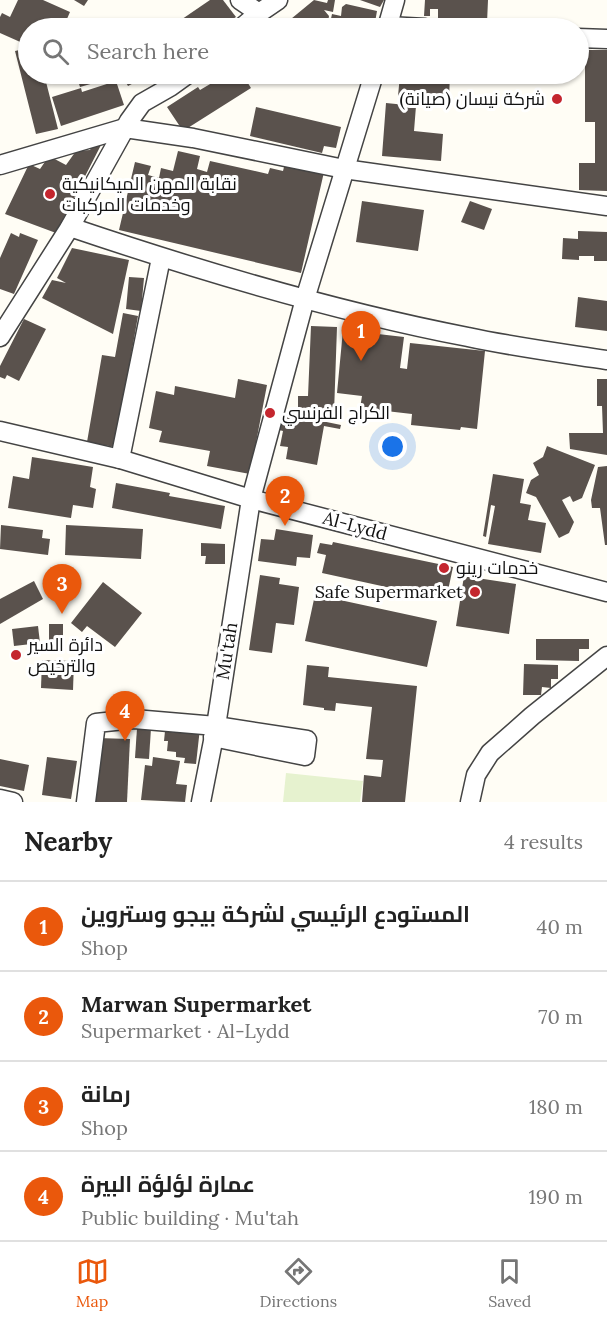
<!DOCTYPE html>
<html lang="en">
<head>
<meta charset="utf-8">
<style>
  body { margin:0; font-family:Lora,Cairo,serif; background:#f6f6f6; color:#222 }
  .you { position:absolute; left:393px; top:447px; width:21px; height:21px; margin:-15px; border:4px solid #fff; border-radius:50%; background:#1a73e8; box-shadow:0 0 0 9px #1a73e833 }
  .badge { display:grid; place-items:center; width:39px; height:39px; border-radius:50%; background:#ea580c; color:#fff; font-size:20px; font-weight:700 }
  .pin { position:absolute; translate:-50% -50px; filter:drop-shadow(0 2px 3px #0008) }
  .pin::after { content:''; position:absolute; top:32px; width:21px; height:18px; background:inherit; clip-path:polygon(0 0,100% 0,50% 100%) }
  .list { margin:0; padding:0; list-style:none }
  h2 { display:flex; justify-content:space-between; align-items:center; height:78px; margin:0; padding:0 24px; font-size:26px }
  h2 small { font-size:20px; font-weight:400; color:#767676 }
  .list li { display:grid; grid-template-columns:39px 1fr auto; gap:18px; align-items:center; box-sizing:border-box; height:90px; padding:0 24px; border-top:2px solid #e0e0e0 }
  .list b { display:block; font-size:22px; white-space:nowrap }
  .list p { margin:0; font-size:20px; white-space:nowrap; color:#767676 }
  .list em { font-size:20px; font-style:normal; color:#767676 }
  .icon { flex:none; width:33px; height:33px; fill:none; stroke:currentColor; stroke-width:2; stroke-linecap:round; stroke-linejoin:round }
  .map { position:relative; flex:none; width:607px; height:802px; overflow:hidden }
  .search { position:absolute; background:#fff; box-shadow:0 2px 4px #0004; left:18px; right:18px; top:18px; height:66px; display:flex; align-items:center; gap:15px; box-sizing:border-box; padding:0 21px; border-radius:33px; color:#767676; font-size:22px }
  .sheet { height:438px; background:#fff }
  nav { display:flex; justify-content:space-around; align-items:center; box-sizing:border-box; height:84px; border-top:2px solid #e0e0e0; background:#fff; font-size:16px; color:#767676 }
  nav a { display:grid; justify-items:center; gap:3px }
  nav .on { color:#ea580c }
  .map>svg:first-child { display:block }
</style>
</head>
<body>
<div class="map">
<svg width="607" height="802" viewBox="0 0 607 802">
  <rect width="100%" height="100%" fill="#fffdf5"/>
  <polygon fill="#e6f2cf" points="286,773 363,781 360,802 283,802"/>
  <g fill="#5a524d">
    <polygon points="18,0 43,0 70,12 63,28 28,28 27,45 0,33 0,17 2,13 10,17"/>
    <polygon points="74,0 88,0 84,6"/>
    <polygon points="210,0 223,0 236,17 219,28 169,28"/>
    <polygon points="314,0 327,3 328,0 335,0 333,12 324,10 329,16 327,28 280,28"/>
    <polygon points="360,0 384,0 380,7"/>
    <polygon points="425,0 488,0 487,23 438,20 438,9 430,9 430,16 424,16"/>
    <polygon points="346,4 377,11 374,28 329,28 332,14 341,16 342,7"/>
    <polygon points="28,48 28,74 44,74 58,129 36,134 15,51"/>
    <polygon points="580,50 607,50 607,191 579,190 579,163 595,163 595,122 585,122 585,62 580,62"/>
    <polygon points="76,74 99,74 101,81 80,87"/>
    <polygon points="121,74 151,74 128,86"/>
    <polygon points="227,74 248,74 251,77 246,80 251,88 183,131 167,107 198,87 200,90"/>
    <polygon points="321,74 365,74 363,83"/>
    <polygon points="408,74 450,74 449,99 398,96 400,75 407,76"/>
    <polygon points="116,81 124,105 61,126 52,97 81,88 82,92"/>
    <polygon points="386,103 416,106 414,131 443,134 441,161 382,156"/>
    <polygon points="256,107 341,127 336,148 324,146 322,153 250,136"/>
    <polygon points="94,142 101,145 56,233 5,214 29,164 40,169 49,156 66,165 76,151 90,150"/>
    <polygon points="178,151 200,156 197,169 207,172 210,161 268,174 270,168 283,171 285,163 324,172 301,273 119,230 135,162 151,166 148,175 159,178 161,168 173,171"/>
    <polygon points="362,201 424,210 418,251 356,242"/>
    <polygon points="470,201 492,209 484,230 461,222"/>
    <polygon points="578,231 607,232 607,261 594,261 594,256 579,256 579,260 562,259 563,238 578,239"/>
    <polygon points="11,233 19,237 20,233 38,240 14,294 0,289 0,258"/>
    <polygon points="72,248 129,260 113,334 42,298 52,280 66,283 57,278"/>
    <polygon points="129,277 144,278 141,311 126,309"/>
    <polygon points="578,297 607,301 607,331 575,327"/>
    <polygon points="123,313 138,316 115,447 87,442 102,355 115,357"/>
    <polygon points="24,319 46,329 19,381 7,375 5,379 0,377 0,366"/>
    <polygon points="311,326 337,327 334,413 298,412 298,396 308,396"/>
    <polygon points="343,330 404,337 400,368 407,369 410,343 485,351 477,429 461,427 460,430 411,425 412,414 360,408 362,396 337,393"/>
    <polygon points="238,379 267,385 250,474 207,466 210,451 159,442 162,431 149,428 156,391 174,395 175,386 235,398"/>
    <polygon points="597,379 607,379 607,455 570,449 569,433 603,433 602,406 597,406"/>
    <polygon points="283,413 341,425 340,429 324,426 317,465 286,459 288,447 280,446 283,431 279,430"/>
    <polygon points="547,446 595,465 582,498 573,502 570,496 562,500 574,522 569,533 559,538 536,497 526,493 531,480 539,475 533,463 543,457"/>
    <polygon points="32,457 93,467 90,487 96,489 93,508 73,505 71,518 8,508 13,476 29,479"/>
    <polygon points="607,466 607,545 605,545 600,508 592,508 591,500 598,467"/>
    <polygon points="493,474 524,479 520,503 531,505 528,520 546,523 541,553 488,544 495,506 491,505 486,537 483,536"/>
    <polygon points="116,483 170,493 169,496 225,506 221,529 112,508"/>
    <polygon points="1,525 43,530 42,538 50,539 48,555 0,549"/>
    <polygon points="66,525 143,529 141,559 65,555"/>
    <polygon points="276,529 313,535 310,558 297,557 296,566 258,561 261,539 274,540"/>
    <polygon points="333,542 453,567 446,600 322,573 326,555 317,553 320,543 332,545"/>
    <polygon points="201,543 225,544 225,564 205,564 206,556 201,556"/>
    <polygon points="260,575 280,578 279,584 299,587 294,625 276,623 272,653 249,650"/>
    <polygon points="464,576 516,584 509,634 456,626"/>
    <polygon points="34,581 43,599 0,624 0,599"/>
    <polygon points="103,582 142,613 115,647 87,626 82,632 71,623"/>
    <polygon points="316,590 341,595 340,600 437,621 427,667 305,641"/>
    <rect x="49" y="624" width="14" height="16"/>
    <polygon points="38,626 40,643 14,646 12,629"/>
    <polygon points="536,639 589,639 589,649 579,649 579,661 536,660"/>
    <polygon points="42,660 74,661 73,690 41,688"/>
    <polygon points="524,664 558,665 558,679 551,679 551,688 542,687 541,695 523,695"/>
    <polygon points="307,665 329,667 328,677 417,686 405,802 362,802 364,775 381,777 383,760 366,759 372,707 336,703 335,711 324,710 324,708 303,705"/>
    <polygon points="177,726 200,728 196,764 184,763 185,758 176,757 176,752 167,751 168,741 164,741 165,731 177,733"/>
    <polygon points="137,728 151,728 149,759 135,758"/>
    <polygon points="97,738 130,739 127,802 94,802"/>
    <polygon points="47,757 77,761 71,799 42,795"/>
    <polygon points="153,757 180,761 176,784 187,785 185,802 141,800 145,765 152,766"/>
    <polygon points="0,759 29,765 24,791 0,786"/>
  </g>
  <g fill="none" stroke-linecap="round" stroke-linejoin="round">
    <g stroke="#444" stroke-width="21">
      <g id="minor">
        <polyline points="240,0 259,13"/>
        <polyline points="388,26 425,28"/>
        <polyline points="241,28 259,13 278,0"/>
        <polyline points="387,28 395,0"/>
        <polyline points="578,38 607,39"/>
        <polyline points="0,165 125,128 193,138 344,169 607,206"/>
        <path d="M70 227C200 271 333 311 468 337 514 347 561 353 607 360"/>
        <polyline points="0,337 70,227 129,121 142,103 170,87 188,74"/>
        <polyline points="0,431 120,459 251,499 607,592"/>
        <polyline points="120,459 161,258"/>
        <polyline points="0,799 13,802"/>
        <polyline points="86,802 96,723 134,719 216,726 307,740 305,756 213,737"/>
        <polyline points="201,802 216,726 251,499 305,299 374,74"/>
        <polyline points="470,802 476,775 490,753 532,716 607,656"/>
      </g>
    </g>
    <use href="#minor" stroke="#fff" stroke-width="18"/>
  </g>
  <g fill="#c4262e" stroke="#fff" stroke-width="2">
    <circle cx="557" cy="99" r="6"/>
    <circle cx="50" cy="194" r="6"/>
    <circle cx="270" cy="413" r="6"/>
    <circle cx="444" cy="568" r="6"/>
    <circle cx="475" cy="592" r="6"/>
    <circle cx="16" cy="655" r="6"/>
  </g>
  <g text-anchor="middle" stroke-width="6" stroke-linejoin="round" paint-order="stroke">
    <g font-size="18" fill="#111" stroke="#fff" text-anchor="start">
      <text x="545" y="105" text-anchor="end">شركة نيسان (صيانة)</text>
      <text x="62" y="190">نقابة المهن الميكانيكية<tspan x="62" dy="21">وخدمات المركبات</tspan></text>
      <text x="282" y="419">الكراج الفرنسي</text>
      <text x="456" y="574">خدمات رينو</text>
      <text x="463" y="598" text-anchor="end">Safe Supermarket</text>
      <text x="28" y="651">دائرة السير<tspan x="28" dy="21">والترخيص</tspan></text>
    </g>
    <g font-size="18" fill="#111" stroke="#fff">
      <text transform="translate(355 526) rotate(15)" y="6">Al-Lydd</text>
      <text transform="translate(227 651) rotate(-81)" y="6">Mu'tah</text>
    </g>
  </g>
</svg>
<div class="you"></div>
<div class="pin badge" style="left:361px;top:361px">1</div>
<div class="pin badge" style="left:285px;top:526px">2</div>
<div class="pin badge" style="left:62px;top:614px">3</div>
<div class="pin badge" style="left:125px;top:741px">4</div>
<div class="search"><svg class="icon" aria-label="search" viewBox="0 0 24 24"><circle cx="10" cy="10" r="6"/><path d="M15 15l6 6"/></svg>Search here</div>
</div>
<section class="sheet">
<h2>Nearby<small>4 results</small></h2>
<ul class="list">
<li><span class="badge">1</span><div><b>المستودع الرئيسي لشركة بيجو وستروين</b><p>Shop</p></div><em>40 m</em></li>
<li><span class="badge">2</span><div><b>Marwan Supermarket</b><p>Supermarket · Al-Lydd</p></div><em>70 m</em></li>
<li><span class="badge">3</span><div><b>رمانة</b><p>Shop</p></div><em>180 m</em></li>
<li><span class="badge">4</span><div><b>عمارة لؤلؤة البيرة</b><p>Public building · Mu'tah</p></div><em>190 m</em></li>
</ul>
</section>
<nav>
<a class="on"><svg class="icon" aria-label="map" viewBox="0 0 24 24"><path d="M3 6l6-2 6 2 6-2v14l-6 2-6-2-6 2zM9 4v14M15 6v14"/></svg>Map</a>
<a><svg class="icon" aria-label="directions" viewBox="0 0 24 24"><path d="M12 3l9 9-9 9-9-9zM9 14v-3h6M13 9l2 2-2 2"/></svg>Directions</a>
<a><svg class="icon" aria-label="saved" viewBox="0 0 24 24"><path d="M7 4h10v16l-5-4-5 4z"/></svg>Saved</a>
</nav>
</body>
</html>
